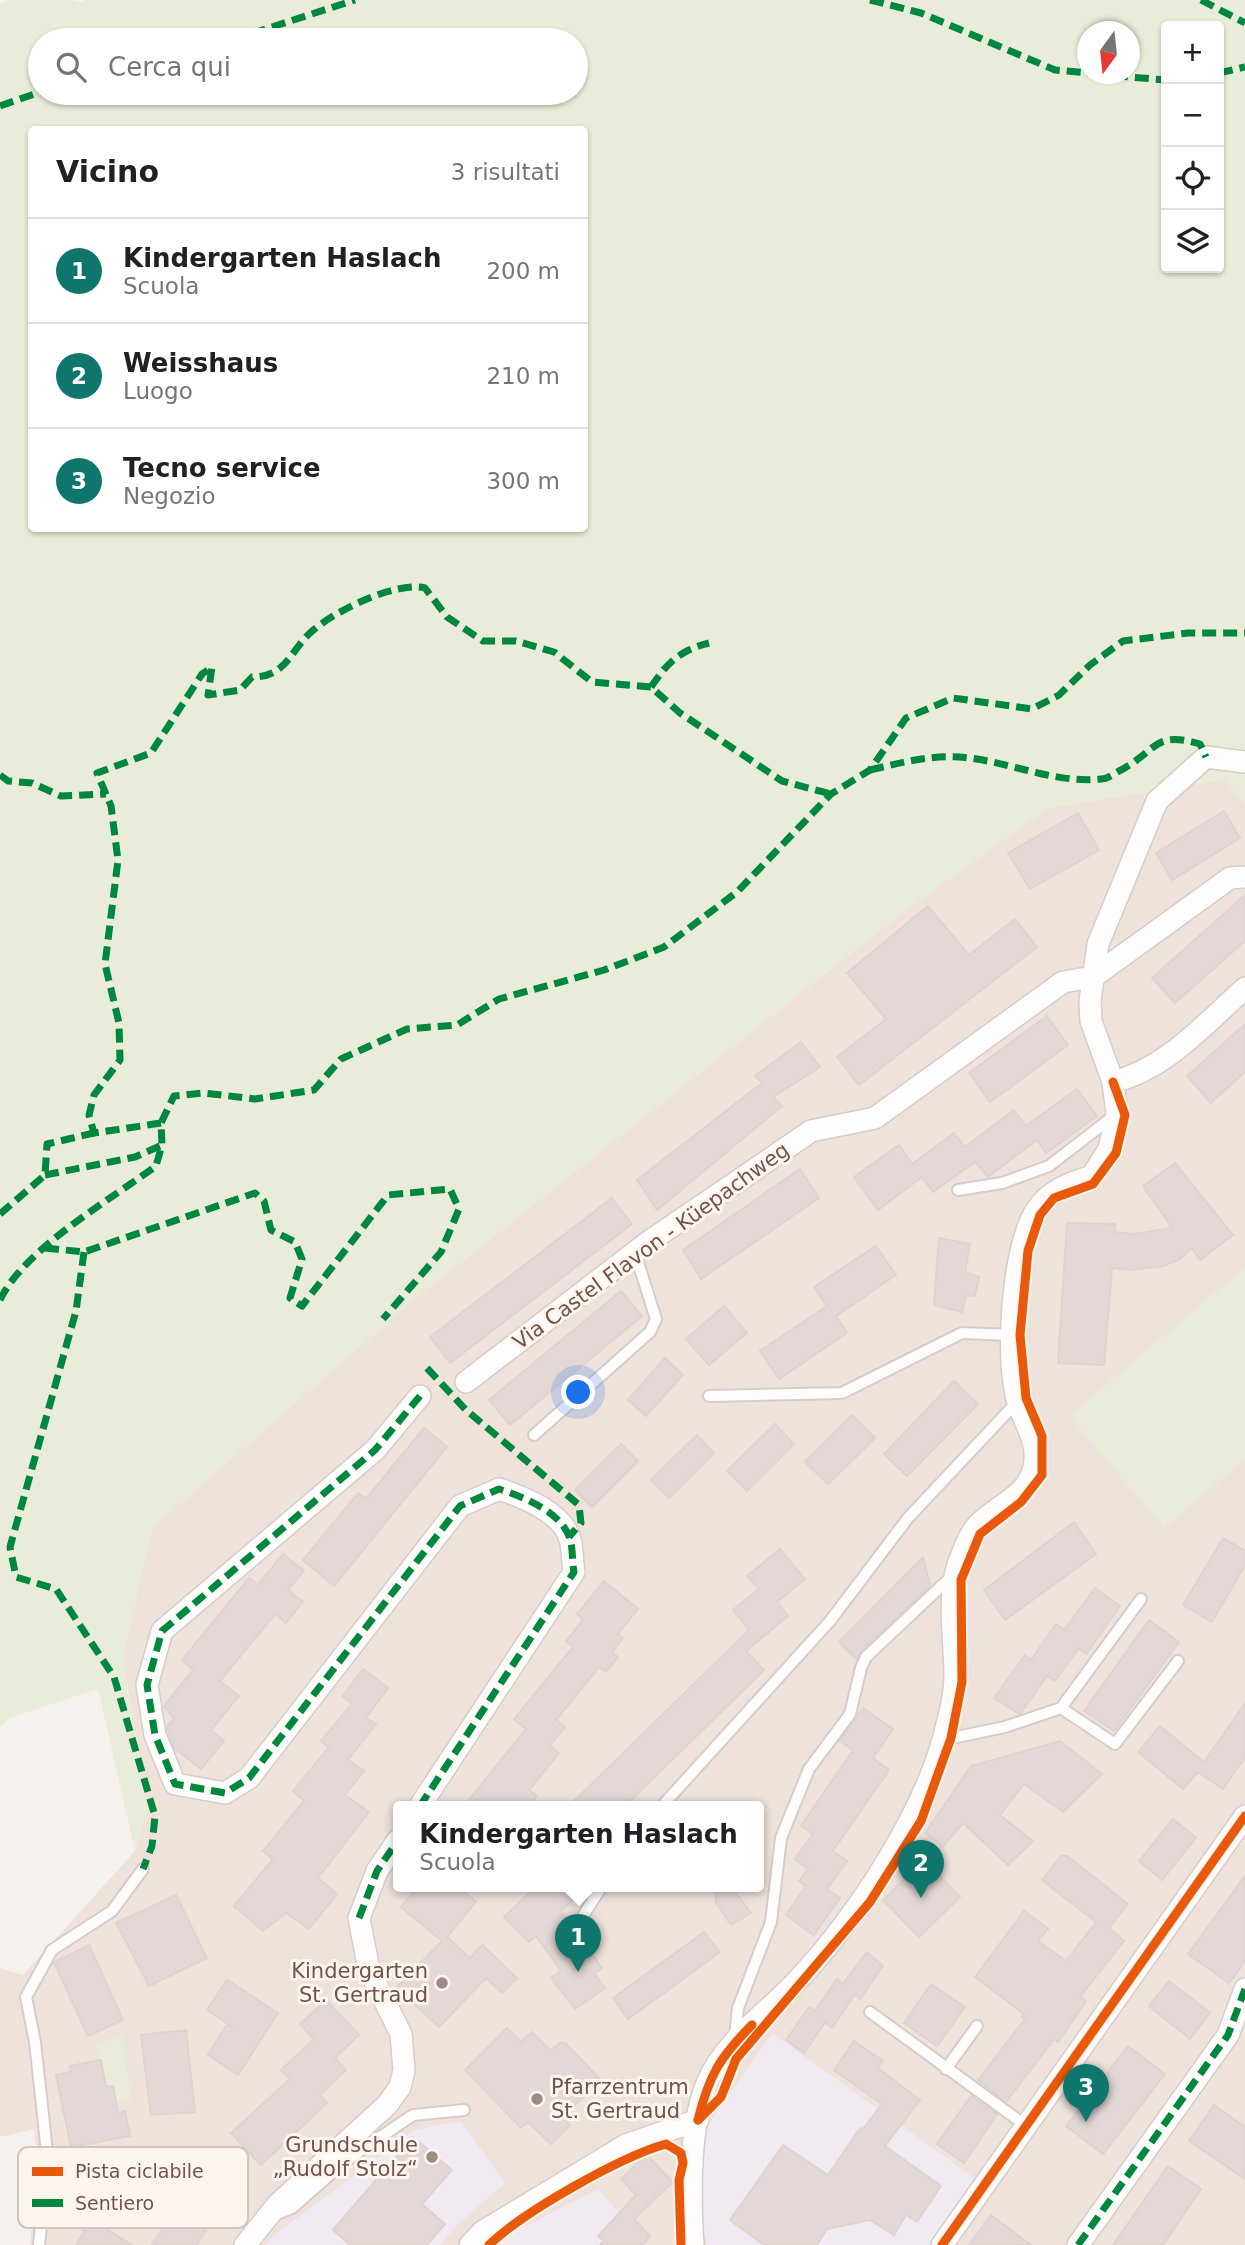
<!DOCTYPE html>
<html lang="it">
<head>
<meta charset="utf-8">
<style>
  body { margin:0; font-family:"DejaVu Sans",sans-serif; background:#f6f6f6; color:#202124 }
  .controls { position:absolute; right:21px; top:21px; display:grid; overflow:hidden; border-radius:7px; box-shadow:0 2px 5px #0004 }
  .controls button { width:63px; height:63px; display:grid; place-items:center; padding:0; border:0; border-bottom:2px solid #e0e0e0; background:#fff; color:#202124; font:35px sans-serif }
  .compass { position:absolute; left:1077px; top:21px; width:63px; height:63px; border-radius:50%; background:#fff; box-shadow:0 2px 5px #0004; rotate:195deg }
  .you { position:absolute; left:579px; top:1393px; width:24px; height:24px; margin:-18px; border:5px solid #fff; border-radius:50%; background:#1a73e8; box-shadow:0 0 0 10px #1a73e833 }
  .badge { display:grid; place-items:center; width:46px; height:46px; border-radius:50%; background:#0f766e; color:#fff; font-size:23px; font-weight:700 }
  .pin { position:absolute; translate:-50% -58px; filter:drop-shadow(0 2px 4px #0008) }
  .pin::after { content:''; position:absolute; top:37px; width:24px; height:21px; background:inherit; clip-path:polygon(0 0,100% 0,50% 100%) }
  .popup { position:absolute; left:393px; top:1801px; width:371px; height:91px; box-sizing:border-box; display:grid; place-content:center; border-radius:7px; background:#fff; filter:drop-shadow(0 2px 5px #0005); font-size:23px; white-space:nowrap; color:#757577 }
  .popup b { font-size:26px; color:#202124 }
  .popup::after { content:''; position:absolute; left:50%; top:100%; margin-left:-14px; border:14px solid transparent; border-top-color:#fff }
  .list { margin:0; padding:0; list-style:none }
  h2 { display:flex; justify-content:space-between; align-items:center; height:91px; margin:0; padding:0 28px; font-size:30px }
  h2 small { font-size:23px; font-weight:400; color:#757577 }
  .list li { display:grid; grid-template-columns:46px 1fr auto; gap:21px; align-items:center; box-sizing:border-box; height:105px; padding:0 28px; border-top:2px solid #e0e0e0 }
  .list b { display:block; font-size:26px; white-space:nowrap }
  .list p { margin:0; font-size:23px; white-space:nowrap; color:#757577 }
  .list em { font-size:23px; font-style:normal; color:#757577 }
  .icon { flex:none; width:38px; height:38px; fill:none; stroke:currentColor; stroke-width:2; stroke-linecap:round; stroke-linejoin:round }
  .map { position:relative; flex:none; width:1245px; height:2245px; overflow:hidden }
  .search { position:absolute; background:#fff; box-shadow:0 2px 5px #0004; left:28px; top:28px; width:560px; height:77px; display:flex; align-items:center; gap:18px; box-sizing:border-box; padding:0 24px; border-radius:38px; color:#757577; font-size:26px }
  .panel { position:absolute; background:#fff; box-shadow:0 2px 5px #0004; left:28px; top:126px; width:560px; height:406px; border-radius:7px }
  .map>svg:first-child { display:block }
</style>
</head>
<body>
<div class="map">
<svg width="1245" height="2245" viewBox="0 0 1245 2245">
  <rect width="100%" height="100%" fill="#f7f1ed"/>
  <path fill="#efe2db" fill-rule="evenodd" d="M1225 779 1245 804V2245H30L38 2164 34 2129 0 2137V1968L23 1975 135 1851 148 1808 123 1658 152 1528 412 1301 903 912 1048 808ZM398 1806H758V1886H398Z"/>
  <g fill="#f2eaf2">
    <polygon points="772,2033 984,2185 942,2245 707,2245 700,2213 706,2128"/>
    <polygon points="461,2121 505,2183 456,2226 440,2245 265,2245 273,2236 414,2130"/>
    <polygon points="598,2189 646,2245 499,2245 512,2233"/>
  </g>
  <g fill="#e8ecd9" fill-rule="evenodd">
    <path d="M9 0H70L84 3 85 0H1245V804L1224 779 1048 808 903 912 412 1301 152 1528 123 1658 148 1809 135 1851 98 1689 9 1718 0 1727V4ZM1166 26H1219V268H1166ZM1088 32H1130V74H1088ZM40 40H576V93H40ZM32 130H584V528H32Z"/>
    <polygon points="1245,1267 1245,1460 1164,1528 1069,1416"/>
    <polygon points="122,2034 131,2099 116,2101 113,2087 106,2087 101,2060 94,2046"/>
  </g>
  <g fill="#e3d8d5" stroke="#dfd3cf" stroke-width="2">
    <polygon points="1224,811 1240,838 1172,880 1156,853"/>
    <polygon points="1078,813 1099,850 1030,889 1008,853"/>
    <polygon points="1245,895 1245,941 1175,1003 1152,978"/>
    <polygon points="928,906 969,955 1015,919 1037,947 859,1085 837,1057 886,1019 847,973"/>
    <polygon points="1047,1016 1068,1045 990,1102 969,1073"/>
    <polygon points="1245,1024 1245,1072 1211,1103 1187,1076"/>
    <polygon points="801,1042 820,1067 773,1097 782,1106 657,1210 637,1180 762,1083 755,1076"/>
    <polygon points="1077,1089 1097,1116 1046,1153 1037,1140 988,1177 975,1162 933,1192 922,1177 878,1210 854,1177 899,1145 912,1164 954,1133 965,1147 1014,1110 1026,1126"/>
    <polygon points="1175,1163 1233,1235 1200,1260 1192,1248 1179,1260 1163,1266 1131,1270 1112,1268 1104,1365 1058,1363 1067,1223 1115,1224 1115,1232 1134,1234 1172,1228 1143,1186"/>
    <polygon points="800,1169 819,1198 701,1279 683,1250"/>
    <polygon points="612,1198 632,1224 450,1363 430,1337"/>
    <polygon points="939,1238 970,1244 965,1272 979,1277 975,1296 966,1295 962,1312 934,1305"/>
    <polygon points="876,1246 896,1275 836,1316 847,1333 779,1379 760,1351 827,1306 814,1287"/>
    <polygon points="621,1291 642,1316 510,1425 489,1400"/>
    <polygon points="724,1306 747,1333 709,1365 686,1339"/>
    <polygon points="665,1358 683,1375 646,1416 628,1400"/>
    <polygon points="954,1381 978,1404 907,1476 884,1454"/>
    <polygon points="852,1415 875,1438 828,1484 805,1462"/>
    <polygon points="775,1424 794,1444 747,1491 727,1471"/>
    <polygon points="424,1428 447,1447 334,1586 303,1560 358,1493 366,1499"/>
    <polygon points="697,1435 714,1453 669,1498 651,1480"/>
    <polygon points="621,1444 638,1461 592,1507 575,1490"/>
    <polygon points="1074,1522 1096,1554 1005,1620 984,1590"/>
    <polygon points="1223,1538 1245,1551 1245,1565 1212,1622 1183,1605"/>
    <polygon points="780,1549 805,1579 777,1602 788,1616 746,1651 764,1670 625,1806 569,1806 749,1630 733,1610 759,1589 747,1576"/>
    <polygon points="283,1554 304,1571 288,1590 303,1602 286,1623 275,1614 220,1681 239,1696 211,1730 224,1741 201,1769 174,1748 167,1727 174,1718 164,1706 193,1670 182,1660 249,1578 258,1585"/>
    <polygon points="923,1557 930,1586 861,1651 856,1659 839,1642"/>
    <polygon points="604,1581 638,1609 618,1634 623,1638 612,1652 618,1657 606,1672 599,1667 556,1720 565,1727 550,1745 559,1753 529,1790 537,1796 529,1806 464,1806 526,1729 514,1719 573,1647 566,1641 583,1620 577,1614"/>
    <polygon points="1095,1588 1120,1606 1086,1654 1079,1648 1055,1681 1047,1676 1020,1714 994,1698 1025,1655 1031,1660 1056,1624 1064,1630"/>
    <polygon points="1149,1620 1179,1642 1114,1731 1084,1711"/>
    <polygon points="363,1669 388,1688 366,1718 376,1724 348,1760 364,1771 345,1795 369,1812 318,1878 337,1894 309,1929 286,1913 263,1931 234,1906 273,1859 263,1851 304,1801 293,1791 329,1747 321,1741 352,1704 343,1696"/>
    <polygon points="1245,1703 1245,1757 1223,1789 1198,1772 1183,1789 1138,1752 1160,1726 1204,1762"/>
    <polygon points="863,1708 893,1729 873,1758 889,1770 833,1851 847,1861 827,1889 840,1898 814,1935 786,1915 806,1886 799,1881 808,1869 795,1859 813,1834 801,1826 853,1750 840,1741"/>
    <polygon points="1060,1741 1102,1774 1063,1812 1024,1784 1000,1815 1033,1841 1008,1865 963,1823 943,1846 925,1833 971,1766"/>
    <polygon points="1173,1819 1196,1838 1162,1880 1139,1861"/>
    <polygon points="1061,1856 1067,1856 1128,1904 1109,1928 1124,1941 1080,1997 1086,2001 1058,2042 1054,2039 1006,2102 978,2080 1025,2019 1022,2017 1024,2014 975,1977 1024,1911 1048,1929 1038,1941 1066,1961 1096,1922 1042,1880"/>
    <polygon points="924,1860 960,1897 919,1937 883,1900"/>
    <polygon points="1245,1876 1245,1961 1229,1983 1188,1954"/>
    <polygon points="418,1886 457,1886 476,1902 447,1937 470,1958 482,1945 517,1978 502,1993 486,1978 439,2027 397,1987 442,1941 401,1907"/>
    <polygon points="536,1886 587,1886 561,1911 602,1968 594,1973 605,1988 575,2009 551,1978 561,1971 536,1936 529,1942 504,1917"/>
    <polygon points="726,1886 734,1890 751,1913 731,1925 716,1903 715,1894"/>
    <polygon points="176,1895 207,1958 149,1986 116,1923"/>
    <polygon points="704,1932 720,1952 628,2019 613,1998"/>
    <polygon points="89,1945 123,2020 88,2036 54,1962"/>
    <polygon points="867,1952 883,1966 860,1999 855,1994 832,2028 825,2022 804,2053 786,2040 809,2007 815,2011 837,1979 843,1984"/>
    <polygon points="227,1980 278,2013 238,2075 208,2055 226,2026 231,2026 207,2010"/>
    <polygon points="1169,1981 1210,2013 1190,2039 1149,2006"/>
    <polygon points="931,1984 965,2007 937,2046 904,2023"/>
    <polygon points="326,2000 359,2035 335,2058 346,2070 320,2095 327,2103 261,2165 231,2133 290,2079 281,2070 314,2039 300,2024"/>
    <polygon points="507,2028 521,2042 532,2032 551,2051 559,2043 565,2043 601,2080 563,2117 570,2125 551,2144 528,2122 521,2128 465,2070"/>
    <polygon points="186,2030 195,2112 151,2115 141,2035"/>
    <polygon points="854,2041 883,2061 878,2068 920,2100 885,2146 941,2186 917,2222 906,2215 894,2235 870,2220 827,2229 817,2245 764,2245 730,2220 783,2145 828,2175 860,2128 862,2130 882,2104 834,2070"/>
    <polygon points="1128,2046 1165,2074 1103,2154 1066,2126"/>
    <polygon points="101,2060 106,2087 113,2086 118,2113 125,2111 130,2136 71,2147 56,2075 71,2072 70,2066"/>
    <polygon points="971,2096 997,2114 964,2163 937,2144"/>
    <polygon points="1214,2105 1245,2127 1245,2179 1189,2141"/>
    <polygon points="413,2137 452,2170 422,2204 445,2224 427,2245 350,2245 333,2230"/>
    <polygon points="647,2155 673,2182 634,2219 650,2236 643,2245 600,2245 604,2241 598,2236 636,2195 621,2179"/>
    <polygon points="211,2156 242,2176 196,2245 152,2245"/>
    <polygon points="93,2164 118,2181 92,2220 132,2245 76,2245 91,2221 84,2231 59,2214"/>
    <polygon points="1168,2166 1201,2189 1163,2245 1113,2245"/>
    <polygon points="991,2215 1031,2245 969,2245"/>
  </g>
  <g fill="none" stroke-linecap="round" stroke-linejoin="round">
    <g stroke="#d6ccca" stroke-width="14">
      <g id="service">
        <polyline points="958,1190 1002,1183 1049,1166 1115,1115"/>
        <polyline points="709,1396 842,1393 962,1333 1011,1335"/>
        <polyline points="534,1435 650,1332 656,1319 635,1253"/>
        <polyline points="1061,1708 1115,1744 1178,1661"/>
        <polyline points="942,1740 1005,1727 1061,1708 1141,1599"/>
        <polyline points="662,1806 830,1621 908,1518 1017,1402"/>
        <polyline points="583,1916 602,1886"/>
        <polyline points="870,2012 1025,2125"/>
        <polyline points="735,2036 738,2008 771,1922 781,1838 809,1769 850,1714 861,1668 866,1657 952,1576"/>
        <polyline points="946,2069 977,2026"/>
        <polyline points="274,2209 279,2213 292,2208 348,2159 413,2115 464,2110"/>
        <polyline points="39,2245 48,2161 35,2042 26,1997 52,1950 112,1911 143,1869"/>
      </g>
    </g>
    <g stroke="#d6ccca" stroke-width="24">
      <g id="minor">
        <path d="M1113 1082C1166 1069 1206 1023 1245 988"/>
        <polyline points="466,1382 647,1243 811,1131 875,1118 1063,982 1093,977 1230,878 1245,877"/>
        <path d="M420 1396 375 1450 162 1631 147 1685 155 1735 175 1784 225 1793 249 1778 460 1506 499 1489C523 1497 562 1512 570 1539 573 1549 572 1562 574 1572L420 1806"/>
        <polyline points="245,2245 278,2204 387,2105 400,2087 404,2070 401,2034 369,1970 359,1918 377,1871 398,1840"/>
        <polyline points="470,2245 482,2232 626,2145 698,2120"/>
        <path d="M693 2245C690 2198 688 2125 708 2081 725 2041 768 2012 797 1981 857 1917 928 1810 947 1724 951 1709 955 1692 955 1676 955 1643 948 1605 956 1572 959 1560 968 1537 976 1527 993 1507 1029 1496 1034 1467 1039 1441 1025 1425 1018 1403 1005 1361 1012 1247 1036 1211 1049 1190 1070 1183 1092 1176L1109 1149 1117 1114 1113 1082 1091 1021 1090 1001 1098 944 1157 801 1206 757 1245 762"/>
        <polyline points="942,2245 1245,1816"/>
        <polyline points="1078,2245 1228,2035 1245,1989"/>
      </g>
    </g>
    <use href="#service" stroke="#fefdfc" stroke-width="10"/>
    <use href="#minor" stroke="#fefdfc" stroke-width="21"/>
    <g stroke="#00873e" stroke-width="7" stroke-dasharray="14 7" stroke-linecap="butt">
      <polyline points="870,0 921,13 1055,70 1088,73"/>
      <polyline points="1201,0 1245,23"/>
      <polyline points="232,40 355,0"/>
      <polyline points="1219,73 1245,67"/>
      <polyline points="1093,74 1166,80"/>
      <polyline points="0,106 40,92"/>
      <path d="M651 687C667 663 680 650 709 643"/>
      <path d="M870 770C900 763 929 755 959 757 1006 760 1053 784 1101 779 1108 779 1115 773 1121 770 1157 751 1154 730 1200 744L1206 757"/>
      <polyline points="0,775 8,781 32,783 61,796 106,794"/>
      <path d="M161 1123 94 1133 89 1115 94 1095 120 1060 119 1023 105 964 118 860 111 806 97 773 151 753 202 674 212 667 208 695 240 690 252 677C286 677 289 653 310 633 332 612 395 581 425 588L447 617 483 641H516L554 652 592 682 651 687 680 713 782 781 831 794"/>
      <polyline points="45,1175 135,1157 162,1145"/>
      <polyline points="0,1214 45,1175 47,1144 94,1133"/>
      <polyline points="45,1248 84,1252 255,1193 264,1201 271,1230 295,1242 302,1259 290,1298 302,1306 388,1195 450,1189 459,1209 441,1252 383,1319"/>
      <polyline points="84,1252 76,1311 10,1547 16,1577 56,1589 114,1677 155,1816 152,1846 143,1869"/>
      <path d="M0 1300C24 1249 110 1200 156 1166L162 1145 161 1123 174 1096 204 1093 255 1099 314 1090 341 1059 407 1029 457 1025 499 999 604 970 664 947 737 892 831 794 870 770 906 718 953 698 1032 709 1059 695 1090 665 1123 641 1188 633H1245"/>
      <polyline points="427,1368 466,1410 579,1505 581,1523 569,1537"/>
      <path d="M420 1396 375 1450 162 1631 147 1685 155 1735 175 1784 225 1793 249 1778 460 1506 499 1489C523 1497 562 1512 570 1539 573 1549 572 1562 574 1572L420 1806"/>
      <polyline points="359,1918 377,1871 398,1840"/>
      <polyline points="1078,2245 1228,2035 1245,1989"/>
    </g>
    <g stroke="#fef5ef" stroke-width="13">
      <g id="cycleway">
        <polyline points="698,2120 721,2097 736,2059 870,1902 921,1821 951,1738 962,1682 961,1580 980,1534 1021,1502 1042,1475 1042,1436 1026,1398 1020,1335 1028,1251 1040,1215 1054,1198 1093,1184 1116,1153 1125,1115 1113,1082"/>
        <path d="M698 2120C709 2075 720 2057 752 2025"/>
        <path d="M489 2245C523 2212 620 2157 666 2144L681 2153 683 2163 679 2180 681 2245"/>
        <polyline points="942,2245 1245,1816"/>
      </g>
    </g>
    <use href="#cycleway" stroke="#e8590c" stroke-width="9"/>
  </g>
  <g fill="#a18a86" stroke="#fef5ef" stroke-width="2.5">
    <circle cx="442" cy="1983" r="7"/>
    <circle cx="537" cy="2099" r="7"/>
    <circle cx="432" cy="2157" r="7"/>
  </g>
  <g text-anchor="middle" stroke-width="6" stroke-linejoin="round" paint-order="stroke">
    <g font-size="21" fill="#73534e" stroke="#fef5ef">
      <text transform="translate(651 1246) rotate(-36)" y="7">Via Castel Flavon - Küepachweg</text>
    </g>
    <g font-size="21" fill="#73534e" stroke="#fef5ef" text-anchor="end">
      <text x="428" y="1978">Kindergarten<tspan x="428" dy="24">St. Gertraud</tspan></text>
      <text x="551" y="2094" text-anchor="start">Pfarrzentrum<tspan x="551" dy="24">St. Gertraud</tspan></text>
      <text x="418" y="2152">Grundschule<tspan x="418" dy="24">„Rudolf Stolz“</tspan></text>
    </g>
  </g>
  <rect x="18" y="2147" width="230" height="81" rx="10" fill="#fef5ef" stroke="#d4c4bf" stroke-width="2"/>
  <rect x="32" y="2167" width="31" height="9" fill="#e8590c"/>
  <rect x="32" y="2199" width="31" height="8" fill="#00873e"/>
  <g font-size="19" fill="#73534e">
    <text x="75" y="2178">Pista ciclabile</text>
    <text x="75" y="2210">Sentiero</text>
  </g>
</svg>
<div class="controls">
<button>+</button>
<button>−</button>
<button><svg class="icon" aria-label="locate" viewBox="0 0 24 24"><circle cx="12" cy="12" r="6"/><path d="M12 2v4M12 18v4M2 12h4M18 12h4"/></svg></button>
<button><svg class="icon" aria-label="layers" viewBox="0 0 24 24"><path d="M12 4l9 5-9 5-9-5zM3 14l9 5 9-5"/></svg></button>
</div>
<svg class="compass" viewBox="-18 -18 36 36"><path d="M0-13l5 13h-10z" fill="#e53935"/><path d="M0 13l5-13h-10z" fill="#757577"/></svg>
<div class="you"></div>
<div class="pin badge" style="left:578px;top:1972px">1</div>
<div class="popup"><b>Kindergarten Haslach</b>Scuola</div>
<div class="pin badge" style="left:921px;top:1898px">2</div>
<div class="pin badge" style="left:1086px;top:2122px">3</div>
<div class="search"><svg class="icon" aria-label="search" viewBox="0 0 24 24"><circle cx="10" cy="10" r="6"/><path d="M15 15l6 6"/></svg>Cerca qui</div>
<section class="panel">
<h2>Vicino<small>3 risultati</small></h2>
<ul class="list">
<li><span class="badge">1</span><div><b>Kindergarten Haslach</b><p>Scuola</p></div><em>200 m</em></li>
<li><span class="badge">2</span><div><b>Weisshaus</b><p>Luogo</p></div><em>210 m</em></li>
<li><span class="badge">3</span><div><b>Tecno service</b><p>Negozio</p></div><em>300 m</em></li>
</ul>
</section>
</div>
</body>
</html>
